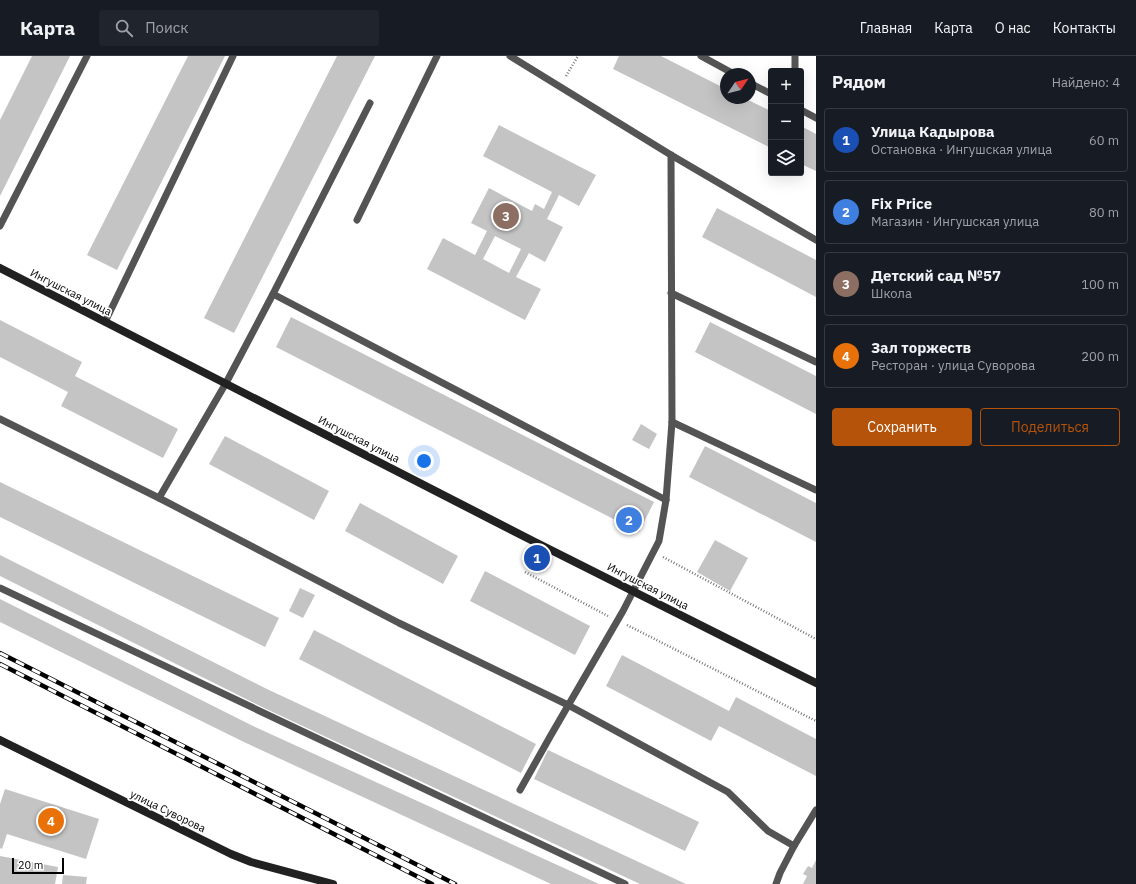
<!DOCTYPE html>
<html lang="ru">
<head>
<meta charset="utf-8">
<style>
  body { margin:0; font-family:"IBM Plex Sans",sans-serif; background:#20242c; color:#f1f3f6 }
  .controls { position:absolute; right:12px; top:12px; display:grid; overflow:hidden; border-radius:4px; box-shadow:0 4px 16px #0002 }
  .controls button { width:36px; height:36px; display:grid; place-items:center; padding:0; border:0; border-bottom:1px solid #363941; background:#171b24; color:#f1f3f6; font:20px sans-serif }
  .compass { position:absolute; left:720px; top:12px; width:36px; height:36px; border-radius:50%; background:#171b24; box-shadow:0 4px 16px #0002; rotate:55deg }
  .scale { position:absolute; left:12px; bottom:10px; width:52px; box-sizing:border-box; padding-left:4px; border:2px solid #000; border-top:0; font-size:11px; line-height:14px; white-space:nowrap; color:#000; -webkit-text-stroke:3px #fff; paint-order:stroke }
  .you { position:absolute; left:424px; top:405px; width:14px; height:14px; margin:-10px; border:3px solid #fff; border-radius:50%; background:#1a73e8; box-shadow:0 0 0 6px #1a73e833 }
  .badge { display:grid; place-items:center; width:26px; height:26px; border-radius:50%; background:#b45309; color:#fff; font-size:13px; font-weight:700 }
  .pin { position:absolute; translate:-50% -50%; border:2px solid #fff; box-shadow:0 1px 4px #0006 }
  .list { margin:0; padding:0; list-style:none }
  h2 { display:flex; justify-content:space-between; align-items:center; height:52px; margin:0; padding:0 16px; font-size:17px }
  h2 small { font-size:13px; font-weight:400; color:#9ea1a6 }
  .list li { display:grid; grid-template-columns:26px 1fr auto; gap:12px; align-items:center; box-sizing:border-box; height:64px; margin:0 8px 8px; padding:0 8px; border:1px solid #363941; border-radius:4px }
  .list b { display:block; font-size:15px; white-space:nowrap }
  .list p { margin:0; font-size:13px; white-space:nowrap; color:#9ea1a6 }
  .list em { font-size:13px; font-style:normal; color:#9ea1a6 }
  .actions { display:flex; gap:8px; padding:12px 16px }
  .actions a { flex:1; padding:9px 0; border:1px solid #b45309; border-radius:4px; text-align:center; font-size:14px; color:#b45309 }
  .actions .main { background:#b45309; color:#fff }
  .icon { flex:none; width:22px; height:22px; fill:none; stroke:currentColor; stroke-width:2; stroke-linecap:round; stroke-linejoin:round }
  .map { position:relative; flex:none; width:816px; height:828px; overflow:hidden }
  header { display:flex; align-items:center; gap:24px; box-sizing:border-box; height:56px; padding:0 20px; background:#171b24; border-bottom:1px solid #363941 }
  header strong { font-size:19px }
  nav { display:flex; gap:22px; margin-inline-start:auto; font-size:14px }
  .search { width:280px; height:36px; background:#20242c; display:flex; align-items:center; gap:10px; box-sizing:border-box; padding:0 14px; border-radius:4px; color:#9ea1a6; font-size:15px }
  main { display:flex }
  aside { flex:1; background:#171b24 }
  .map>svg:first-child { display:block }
</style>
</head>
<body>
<header>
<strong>Карта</strong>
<div class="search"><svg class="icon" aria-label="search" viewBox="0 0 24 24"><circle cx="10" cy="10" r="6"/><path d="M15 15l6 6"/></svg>Поиск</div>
<nav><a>Главная</a><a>Карта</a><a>О нас</a><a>Контакты</a></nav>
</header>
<main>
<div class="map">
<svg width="816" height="828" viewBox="0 0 816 828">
  <rect width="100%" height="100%" fill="#fff"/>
  <g fill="#c4c4c4" fill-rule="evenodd">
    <polygon points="32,0 70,0 0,140 0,64"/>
    <polygon points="188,0 225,0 117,214 87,199"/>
    <polygon points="337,0 375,0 234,277 204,262"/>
    <polygon points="619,0 661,0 726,33 726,42 744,42 771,55 771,92 613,13"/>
    <path d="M499 69 596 119 579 150 559 139 547 163 563 171 545 206 529 197 516 221 541 233 525 264 427 213 443 182 475 199 487 175 471 167 489 132 532 155 535 148 544 153 552 136 483 100ZM495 180 521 193 509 217 483 203Z"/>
    <polygon points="801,70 816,78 816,115 801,108"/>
    <polygon points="717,152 816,204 816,241 702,181"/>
    <polygon points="291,261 654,446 639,476 276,291"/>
    <polygon points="0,264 82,306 75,320 178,373 163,402 61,350 68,336 0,301"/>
    <polygon points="710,266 816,320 816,358 695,296"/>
    <polygon points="641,368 657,378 649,393 632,384"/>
    <polygon points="225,380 329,435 314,464 209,408"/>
    <polygon points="705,390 816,447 816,486 689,421"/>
    <polygon points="0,426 279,562 265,591 0,461"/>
    <polygon points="360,447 458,500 443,528 345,475"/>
    <polygon points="715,484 748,502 730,535 697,516"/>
    <polygon points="0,499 269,634 686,828 640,828 262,651 0,520"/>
    <polygon points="485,515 590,570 575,599 470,545"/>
    <polygon points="300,532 315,539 303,562 289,555"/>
    <polygon points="0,543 253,670 599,828 551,828 246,687 0,566"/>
    <polygon points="314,574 536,688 521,717 299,603"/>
    <polygon points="622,599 729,655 736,641 816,683 816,720 719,670 711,685 606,630"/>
    <polygon points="548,694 699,766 685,795 534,723"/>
    <polygon points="5,733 99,763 86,803 7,778 2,793 0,792 0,748"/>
    <polygon points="0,800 58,811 55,828 0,828"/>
    <polygon points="816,804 816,828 803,828 807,820 803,818 808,810 812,812"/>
    <polygon points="63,819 87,821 86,828 62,828"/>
  </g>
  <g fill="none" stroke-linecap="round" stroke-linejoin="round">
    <g stroke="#767676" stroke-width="2.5" stroke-dasharray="1 2" stroke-linecap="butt">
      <polyline points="566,20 578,0"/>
      <polyline points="663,501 816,583"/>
      <polyline points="525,516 608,560"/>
      <polyline points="627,569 816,665"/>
    </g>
    <g stroke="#545454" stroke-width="7">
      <polyline points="510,0 671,99 816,184"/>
      <polyline points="701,0 734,18"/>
      <polyline points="795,15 795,0"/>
      <polyline points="750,27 771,38"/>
      <polyline points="801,54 816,62"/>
      <polyline points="357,164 437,0"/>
      <polyline points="0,170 87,0"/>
      <polyline points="671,237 816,306"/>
      <polyline points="273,238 666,444"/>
      <polyline points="105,266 233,0"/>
      <polyline points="0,363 159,442 399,567 568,649 728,736 768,775 794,790 780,817 776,828"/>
      <polyline points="672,366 816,434"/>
      <polyline points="159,442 226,327 273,238 370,47"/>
      <polyline points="0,532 625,828"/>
      <polyline points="520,734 551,679 623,555 659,485 666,444 672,366 671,99"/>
      <polyline points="794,790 816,754"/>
    </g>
    <g stroke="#212121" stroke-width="8">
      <polyline points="0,212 533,485 816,627"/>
      <polyline points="0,684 231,798 251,806 333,828"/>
    </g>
    <g stroke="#000" stroke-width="4.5">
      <g id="rail">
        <polyline points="0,597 455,828"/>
        <polyline points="0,608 432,828"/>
      </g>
    </g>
    <use href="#rail" stroke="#fff" stroke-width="3" stroke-dasharray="9" stroke-linecap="butt"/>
  </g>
  <g text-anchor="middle" stroke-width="3.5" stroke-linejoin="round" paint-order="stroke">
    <g font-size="11" fill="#000" stroke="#fff">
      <text transform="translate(71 236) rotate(27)" y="4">Ингушская улица</text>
      <text transform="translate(359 383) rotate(27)" y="4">Ингушская улица</text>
      <text transform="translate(648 530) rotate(27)" y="4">Ингушская улица</text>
      <text transform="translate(168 755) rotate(26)" y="4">улица Суворова</text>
    </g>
  </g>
</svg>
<div class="controls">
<button>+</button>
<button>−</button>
<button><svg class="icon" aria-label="layers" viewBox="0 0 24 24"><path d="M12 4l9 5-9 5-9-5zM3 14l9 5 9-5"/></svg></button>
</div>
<svg class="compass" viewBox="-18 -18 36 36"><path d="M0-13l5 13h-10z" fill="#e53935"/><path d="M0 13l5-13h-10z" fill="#9ea1a6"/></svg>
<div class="scale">20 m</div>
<div class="you"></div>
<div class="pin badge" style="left:537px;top:502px;background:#1a4fb4">1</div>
<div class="pin badge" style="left:629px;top:464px;background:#3f7fe0">2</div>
<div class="pin badge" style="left:506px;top:160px;background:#8d6e63">3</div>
<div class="pin badge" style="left:51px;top:765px;background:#e8710a">4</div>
</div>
<aside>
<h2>Рядом<small>Найдено: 4</small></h2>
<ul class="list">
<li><span class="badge" style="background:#1a4fb4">1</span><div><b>Улица Кадырова</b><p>Остановка · Ингушская улица</p></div><em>60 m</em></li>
<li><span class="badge" style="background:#3f7fe0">2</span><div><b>Fix Price</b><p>Магазин · Ингушская улица</p></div><em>80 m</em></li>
<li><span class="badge" style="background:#8d6e63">3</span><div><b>Детский сад №57</b><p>Школа</p></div><em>100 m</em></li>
<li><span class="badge" style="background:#e8710a">4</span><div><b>Зал торжеств</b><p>Ресторан · улица Суворова</p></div><em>200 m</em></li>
</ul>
<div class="actions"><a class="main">Сохранить</a><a>Поделиться</a></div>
</aside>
</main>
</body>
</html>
